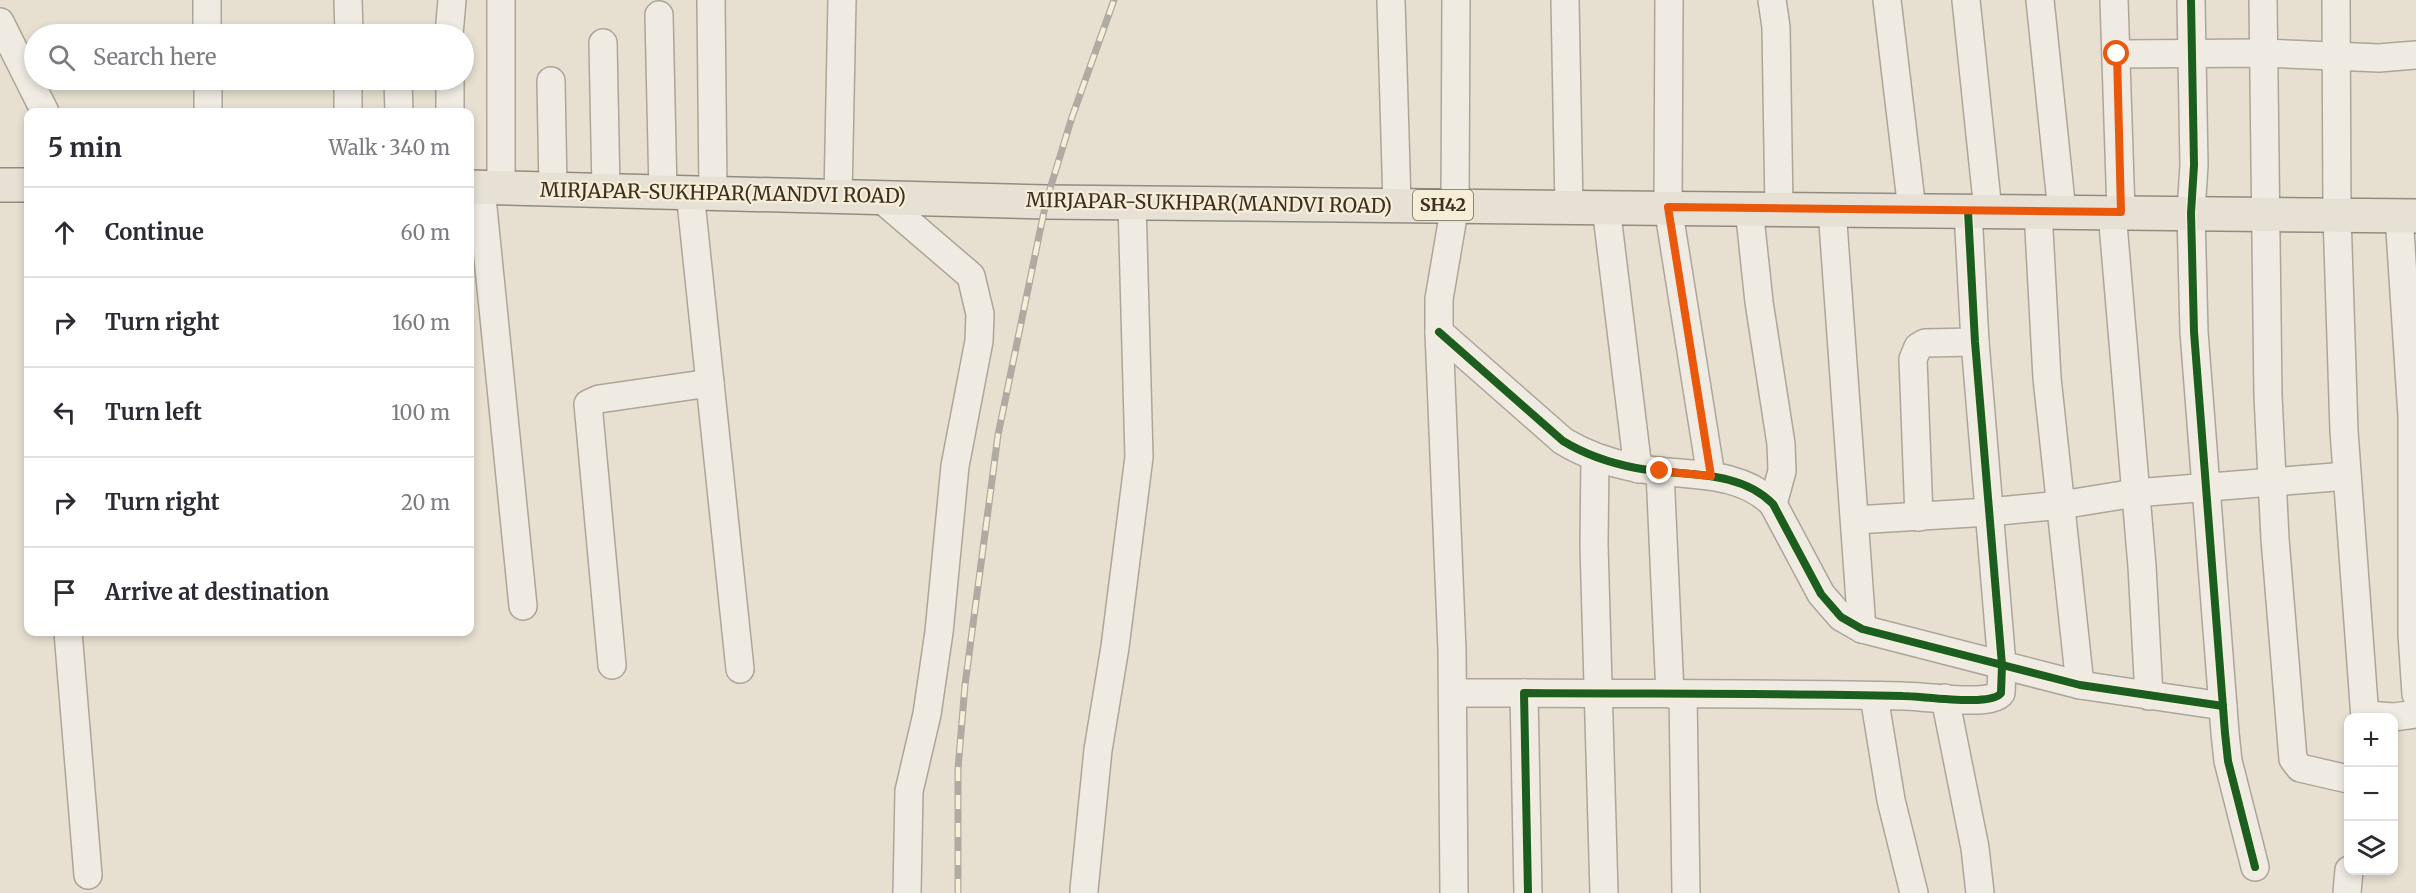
<!DOCTYPE html>
<html lang="en">
<head>
<meta charset="utf-8">
<style>
  body { margin:0; font-family:Merriweather,serif; background:#f7f7f7; color:#2b2b33 }
  .controls { position:absolute; right:18px; bottom:18px; display:grid; overflow:hidden; border-radius:12px; box-shadow:0 3px 9px #0003 }
  .controls button { width:54px; height:54px; display:grid; place-items:center; padding:0; border:0; border-bottom:2px solid #e1e1e2; background:#fff; color:#2b2b33; font:30px sans-serif }
  .stop { position:absolute; width:18px; height:18px; margin:-14px; border:4px solid #ea580c; border-radius:50%; background:#fff }
  .stop.end { background:#ea580c; border-color:#fff; box-shadow:0 2px 6px #0008 }
  .list { margin:0; padding:0; list-style:none }
  h2 { display:flex; justify-content:space-between; align-items:center; height:78px; margin:0; padding:0 24px; font-size:26px }
  h2 small { font-size:20px; font-weight:400; color:#7c7c81 }
  .list li { display:grid; grid-template-columns:39px 1fr auto; gap:18px; align-items:center; box-sizing:border-box; height:90px; padding:0 24px; border-top:2px solid #e1e1e2 }
  .list b { display:block; font-size:22px; white-space:nowrap }
  .list em { font-size:20px; font-style:normal; color:#7c7c81 }
  .icon { flex:none; width:33px; height:33px; fill:none; stroke:currentColor; stroke-width:2; stroke-linecap:round; stroke-linejoin:round }
  .map { position:relative; flex:none; width:2416px; height:893px; overflow:hidden }
  .search { position:absolute; background:#fff; box-shadow:0 3px 9px #0003; left:24px; top:24px; width:450px; height:66px; display:flex; align-items:center; gap:15px; box-sizing:border-box; padding:0 21px; border-radius:33px; color:#7c7c81; font-size:22px }
  .panel { position:absolute; background:#fff; box-shadow:0 3px 9px #0003; left:24px; top:108px; width:450px; height:528px; border-radius:12px }
  .map>svg:first-child { display:block }
</style>
</head>
<body>
<div class="map">
<svg width="2416" height="893" viewBox="0 0 2416 893">
  <rect width="100%" height="100%" fill="#e7e0d1"/>
  <g fill="none" stroke-linecap="round" stroke-linejoin="round">
    <g stroke="#ada599" stroke-width="30">
      <g id="minor">
        <polyline points="207,0 207,34"/>
        <polyline points="348,0 349,34"/>
        <polyline points="501,0 501,188"/>
        <polyline points="711,0 713,193"/>
        <polyline points="1391,0 1397,204"/>
        <polyline points="1565,0 1569,207"/>
        <polyline points="1669,0 1668,207 1711,476"/>
        <polyline points="1772,0 1776,27 1779,209"/>
        <polyline points="1887,0 1912,210"/>
        <polyline points="1966,0 1988,211"/>
        <polyline points="2040,0 2062,212"/>
        <polyline points="2114,0 2121,212"/>
        <polyline points="2191,0 2194,165 2191,213 2194,332 2225,733 2228,761 2255,867"/>
        <polyline points="2263,0 2268,396 2275,539 2293,759 2300,768 2348,779"/>
        <polyline points="2336,0 2337,215 2344,431 2365,718"/>
        <polyline points="659,15 663,192"/>
        <polyline points="0,22 45,112"/>
        <polyline points="449,34 452,0"/>
        <polyline points="603,43 606,190"/>
        <polyline points="2117,54 2264,53 2379,58 2416,55"/>
        <polyline points="208,80 208,112"/>
        <polyline points="398,80 399,112"/>
        <polyline points="450,80 450,112"/>
        <polyline points="551,81 553,189"/>
        <polyline points="348,112 348,80"/>
        <polyline points="481,188 523,606"/>
        <polyline points="690,192 740,669"/>
        <polyline points="838,196 842,0"/>
        <polyline points="879,197 971,276 980,314 979,341 955,466 939,632 927,714 909,791 907,893"/>
        <polyline points="1606,207 1638,469"/>
        <polyline points="1749,208 1759,302 1781,444 1782,471 1773,504"/>
        <polyline points="1832,209 1862,629"/>
        <polyline points="2038,211 2047,378 2080,685"/>
        <polyline points="2112,212 2142,566 2149,696"/>
        <polyline points="2399,215 2412,416 2412,634 2416,694"/>
        <path d="M1439 332 1563 441C1586 455 1610 463 1636 468 1681 477 1738 468 1773 504L1821 594 1841 617 1862 629 2080 685 2223 706"/>
        <polyline points="1595,457 1594,545 1604,893"/>
        <polyline points="1660,471 1670,694"/>
        <polyline points="1919,517 1913,359 1918,347 1925,343 1975,342"/>
        <polyline points="1855,520 1989,512 2061,505 2135,493 2347,476"/>
        <polyline points="68,632 88,875"/>
        <polyline points="612,665 588,404 599,399 710,383"/>
        <polyline points="1453,693 1524,693"/>
        <polyline points="1683,694 1686,893"/>
        <polyline points="1874,696 1891,800 1914,893"/>
        <polyline points="1945,698 1975,848 1980,893"/>
        <polyline points="2365,715 2394,717 2416,714"/>
        <polyline points="1084,890 1098,750 1115,647 1139,457 1132,202"/>
        <polyline points="1454,893 1452,650 1439,332 1439,299 1455,205 1456,0"/>
        <path d="M1528 893 1524 693C1650 694 1777 693 1903 696 1922 696 1992 707 2001 693L2002 665 1975 342 1968 211"/>
        <polyline points="2347,893 2349,870"/>
      </g>
    </g>
    <g stroke="#928b80" stroke-width="36">
      <g id="major">
        <polyline points="0,185 28,185"/>
        <polyline points="470,187 1046,202 2416,216"/>
      </g>
    </g>
    <use href="#minor" stroke="#efebe3" stroke-width="27"/>
    <use href="#major" stroke="#e6e1d4" stroke-width="33"/>
    <g stroke="#afaaa2" stroke-width="7">
      <polyline id="rail" points="958,893 958,769 965,685 998,435 1046,202 1072,117 1114,0"/>
    </g>
    <use href="#rail" stroke="#f7eed8" stroke-width="4.5" stroke-dasharray="14" stroke-linecap="butt"/>
    <g stroke="#f7eed8" stroke-width="11">
      <g id="cycleway">
        <polyline points="2191,0 2194,165 2191,213 2194,332 2225,733 2228,761 2255,867"/>
        <path d="M1439 332 1563 441C1586 455 1610 463 1636 468 1681 477 1738 468 1773 504L1821 594 1841 617 1862 629 2080 685 2223 706"/>
        <path d="M1528 893 1524 693C1650 694 1777 693 1903 696 1922 696 1992 707 2001 693L2002 665 1975 342 1968 211"/>
      </g>
    </g>
    <use href="#cycleway" stroke="#1b5e20" stroke-width="8"/>
  </g>
  <g fill="none" stroke-linecap="round" stroke-linejoin="round">
    <polyline stroke="#ea580c" stroke-width="8" points="1660,471 1711,476 1668,207 2121,212 2117,54"/>
  </g>
  <g text-anchor="middle" stroke-width="4.5" stroke-linejoin="round" paint-order="stroke">
    <rect fill="#f7eed8" stroke="#756857" stroke-width="1.5" x="1413" y="190" width="60" height="30" rx="4.5"/>
    <g font-size="18" font-weight="bold" fill="#3d2e20">
      <text x="1443" y="211">SH42</text>
    </g>
    <g font-size="20" fill="#3d2e20" stroke="#f7eed8">
      <text transform="translate(723 193) rotate(1)" y="7">MIRJAPAR-SUKHPAR(MANDVI ROAD)</text>
      <text transform="translate(1209 203) rotate(1)" y="7">MIRJAPAR-SUKHPAR(MANDVI ROAD)</text>
    </g>
  </g>
</svg>
<div class="controls">
<button>+</button>
<button>−</button>
<button><svg class="icon" aria-label="layers" viewBox="0 0 24 24"><path d="M12 4l9 5-9 5-9-5zM3 14l9 5 9-5"/></svg></button>
</div>
<div class="stop" style="left:2117px;top:54px"></div>
<div class="stop end" style="left:1660px;top:471px"></div>
<div class="search"><svg class="icon" aria-label="search" viewBox="0 0 24 24"><circle cx="10" cy="10" r="6"/><path d="M15 15l6 6"/></svg>Search here</div>
<section class="panel">
<h2>5 min<small>Walk · 340 m</small></h2>
<ul class="list">
<li><svg class="icon" aria-label="ahead" viewBox="0 0 24 24"><path d="M12 20V5M6 11l6-6 6 6"/></svg><div><b>Continue</b></div><em>60 m</em></li>
<li><svg class="icon" aria-label="right" viewBox="0 0 24 24"><path d="M7 20v-9h11M14 6l5 5-5 5"/></svg><div><b>Turn right</b></div><em>160 m</em></li>
<li><svg class="icon" aria-label="left" viewBox="0 0 24 24"><path d="M17 20v-9H6M10 6l-5 5 5 5"/></svg><div><b>Turn left</b></div><em>100 m</em></li>
<li><svg class="icon" aria-label="right" viewBox="0 0 24 24"><path d="M7 20v-9h11M14 6l5 5-5 5"/></svg><div><b>Turn right</b></div><em>20 m</em></li>
<li><svg class="icon" aria-label="arrive" viewBox="0 0 24 24"><path d="M6 21V4h12l-3 4 3 4H6"/></svg><div><b>Arrive at destination</b></div></li>
</ul>
</section>
</div>
</body>
</html>
